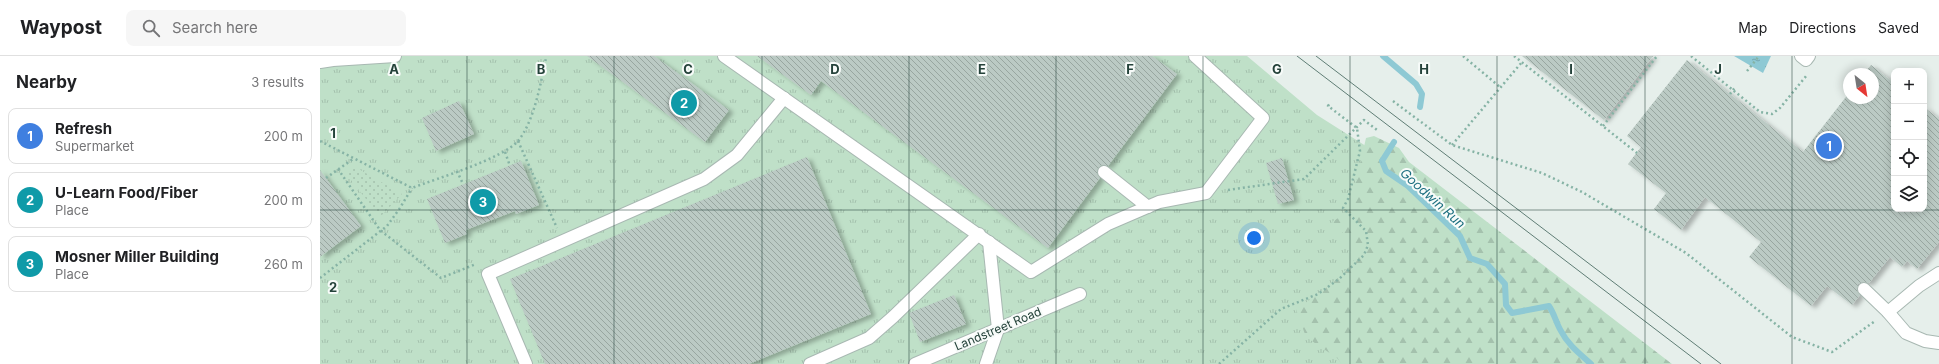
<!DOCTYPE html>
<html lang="en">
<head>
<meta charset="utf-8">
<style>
  body { margin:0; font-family:Inter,sans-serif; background:#f6f6f6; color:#202124 }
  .controls { position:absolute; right:12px; top:12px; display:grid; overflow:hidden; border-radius:8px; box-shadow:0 2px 10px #0003 }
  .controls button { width:36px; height:36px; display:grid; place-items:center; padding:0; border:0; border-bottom:1px solid #e0e0e0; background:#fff; color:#202124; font:20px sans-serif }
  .compass { position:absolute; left:1523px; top:12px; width:36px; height:36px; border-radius:50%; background:#fff; box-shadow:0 2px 10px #0003; rotate:150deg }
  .you { position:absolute; left:934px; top:182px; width:14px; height:14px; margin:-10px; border:3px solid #fff; border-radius:50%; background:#1a73e8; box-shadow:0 0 0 6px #1a73e833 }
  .badge { display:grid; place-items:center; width:26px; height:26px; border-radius:50%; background:#db2777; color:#fff; font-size:13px; font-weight:700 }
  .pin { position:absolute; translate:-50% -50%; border:2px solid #fff; box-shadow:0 1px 4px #0006 }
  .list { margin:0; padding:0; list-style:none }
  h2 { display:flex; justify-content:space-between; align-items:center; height:52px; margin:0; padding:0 16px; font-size:17px }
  h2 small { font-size:13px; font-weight:400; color:#757577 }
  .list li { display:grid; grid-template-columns:26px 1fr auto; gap:12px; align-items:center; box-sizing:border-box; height:56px; margin:0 8px 8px; padding:0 8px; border:1px solid #e0e0e0; border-radius:8px }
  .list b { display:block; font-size:15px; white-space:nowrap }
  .list p { margin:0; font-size:13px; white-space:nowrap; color:#757577 }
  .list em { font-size:13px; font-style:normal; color:#757577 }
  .icon { flex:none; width:22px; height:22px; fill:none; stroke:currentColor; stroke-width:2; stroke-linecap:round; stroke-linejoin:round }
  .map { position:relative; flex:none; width:1619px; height:308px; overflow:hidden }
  header { display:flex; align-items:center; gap:24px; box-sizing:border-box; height:56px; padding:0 20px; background:#fff; border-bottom:1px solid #e0e0e0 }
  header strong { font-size:19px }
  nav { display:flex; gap:22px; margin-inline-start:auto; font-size:14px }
  .search { width:280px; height:36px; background:#f6f6f6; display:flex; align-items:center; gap:10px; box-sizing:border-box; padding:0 14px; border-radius:8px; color:#757577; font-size:15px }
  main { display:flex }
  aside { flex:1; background:#fff }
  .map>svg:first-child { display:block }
</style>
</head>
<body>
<header>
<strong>Waypost</strong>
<div class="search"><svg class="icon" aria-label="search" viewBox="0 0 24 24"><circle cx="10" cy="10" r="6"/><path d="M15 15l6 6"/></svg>Search here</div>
<nav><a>Map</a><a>Directions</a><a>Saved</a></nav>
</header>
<main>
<aside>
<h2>Nearby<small>3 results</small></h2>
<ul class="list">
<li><span class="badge" style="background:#3f7fe0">1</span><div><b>Refresh</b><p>Supermarket</p></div><em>200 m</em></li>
<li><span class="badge" style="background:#0f9aa8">2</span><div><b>U-Learn Food/Fiber</b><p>Place</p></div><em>200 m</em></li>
<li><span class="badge" style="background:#0f9aa8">3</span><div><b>Mosner Miller Building</b><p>Place</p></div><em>260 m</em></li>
</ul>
</aside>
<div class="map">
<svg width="1619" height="308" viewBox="0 0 1619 308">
  <defs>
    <pattern id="grass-tufts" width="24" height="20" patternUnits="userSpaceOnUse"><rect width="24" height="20" fill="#bfe0c8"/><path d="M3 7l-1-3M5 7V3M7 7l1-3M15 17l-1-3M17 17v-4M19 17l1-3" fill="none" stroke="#a4c1ad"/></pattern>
    <pattern id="forest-firs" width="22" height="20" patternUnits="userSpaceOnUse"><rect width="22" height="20" fill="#bfe0c8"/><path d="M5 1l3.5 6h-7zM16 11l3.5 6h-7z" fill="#a4c1ad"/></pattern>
    <pattern id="garden-dots" width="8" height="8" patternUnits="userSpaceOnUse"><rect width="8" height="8" fill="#bfe0c8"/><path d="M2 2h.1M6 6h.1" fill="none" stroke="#a4c1ad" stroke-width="1.8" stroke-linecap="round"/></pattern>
    <pattern id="water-ripples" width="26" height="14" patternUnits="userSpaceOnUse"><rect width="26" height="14" fill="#8ec9d4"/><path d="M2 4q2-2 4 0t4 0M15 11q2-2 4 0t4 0" fill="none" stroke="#74a5ad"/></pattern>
    <pattern id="building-back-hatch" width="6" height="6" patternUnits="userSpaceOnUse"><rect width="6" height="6" fill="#bbcac4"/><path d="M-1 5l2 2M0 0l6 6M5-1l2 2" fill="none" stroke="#98a6a0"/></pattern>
    <filter id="shadow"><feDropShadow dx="4.5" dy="2.5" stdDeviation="2" flood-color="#0004"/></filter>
  </defs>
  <rect width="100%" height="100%" fill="#e6efeb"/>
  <polygon fill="url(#grass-tufts)" points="0,0 927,0 997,59 1120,137 1076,308 0,308"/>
  <path fill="url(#forest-firs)" d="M1054 80 1079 92 1089 106 1352 308H1022L1017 302 986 281 976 253C1001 237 1024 220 1041 195L1012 166 1029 155 1046 82Z"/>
  <polygon fill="url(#garden-dots)" points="32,111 37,112 82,138 60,161 28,120 27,116"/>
  <polygon fill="url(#water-ripples)" points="1414,0 1451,0 1443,17"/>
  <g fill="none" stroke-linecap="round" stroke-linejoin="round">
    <g stroke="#8ec9d4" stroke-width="6">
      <polyline points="1063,0 1096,28 1102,38 1100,51"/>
      <path d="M1074 86 1062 105 1066 115 1088 130 1140 180 1150 202 1167 208 1185 228 1186 249 1192 257 1229 250C1235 259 1236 267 1241 275 1248 289 1260 298 1271 308"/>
    </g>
  </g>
  <g fill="url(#building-back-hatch)" filter="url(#shadow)">
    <polygon points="267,0 334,0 409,54 385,86"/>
    <polygon points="437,0 832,0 857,18 788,110 782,109 778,112 777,118 780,122 728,192 501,25 491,39"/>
    <polygon points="1202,0 1333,0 1284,64"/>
    <polygon points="1367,4 1483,96 1529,37 1529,42 1553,42 1553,18 1544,18 1551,9 1574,27 1574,153 1604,153 1604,51 1619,63 1619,186 1597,213 1587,205 1582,211 1570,201 1549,227 1542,226 1538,228 1537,235 1540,239 1532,249 1507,230 1491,250 1429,201 1441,186 1385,141 1361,174 1334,153 1346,137 1308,108 1321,91 1307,80"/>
    <polygon points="139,45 154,78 116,95 102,62"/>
    <polygon points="487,101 551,258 429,308 225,308 190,223"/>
    <polygon points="962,102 974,144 958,148 946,107"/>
    <polygon points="201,105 219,149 196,158 195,155 146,174 147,178 125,187 107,143"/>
    <polygon points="0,114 41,170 0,201"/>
    <polygon points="634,239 646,268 600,286 589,257"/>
  </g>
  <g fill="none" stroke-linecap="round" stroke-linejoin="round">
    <g stroke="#a8b8b2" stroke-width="14">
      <g id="minor">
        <polyline points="404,0 711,216 788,168 839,146 886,137 943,62 875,0"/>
        <polyline points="1481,0 1486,4 1489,0"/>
        <polyline points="0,6 13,4 75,0"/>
        <polyline points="784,116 828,151"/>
        <polyline points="1544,233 1568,256 1586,277 1605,285 1619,287"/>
        <polyline points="1568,256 1599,230 1619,217"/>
        <polyline points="206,308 168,218 384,123 417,99 464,42"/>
        <polyline points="490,308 549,282 573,261 659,178"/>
        <polyline points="595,308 760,238"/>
        <polyline points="666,308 678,273 669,186"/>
      </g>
    </g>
    <g stroke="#86b3a5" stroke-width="2.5" stroke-dasharray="2 3" stroke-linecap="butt">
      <polyline points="1143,0 1180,31"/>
      <polyline points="1194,0 1317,97"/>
      <polyline points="1371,0 1440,56 1452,58 1460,52 1487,19"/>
      <polyline points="1427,15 1439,0"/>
      <polyline points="1410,38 1416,30"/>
      <polyline points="1073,45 1132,89 1222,117 1262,136 1366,197 1472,281 1512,296 1555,265"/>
      <polyline points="1283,70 1337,0"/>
      <path d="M0 85 92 132C118 122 182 103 198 85 214 66 221 26 226 2"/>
      <polyline points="198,85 237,172"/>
      <polyline points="1132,89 1202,6"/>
      <polyline points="185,96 190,110"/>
      <polyline points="18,113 60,174 121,222 156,208"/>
      <polyline points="137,115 143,128"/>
      <polyline points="6,122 33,103"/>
      <polyline points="908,134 984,123 1044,64 1057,74"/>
      <polyline points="0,222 67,170 80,152 92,132"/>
      <polyline points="899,308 961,253 998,238 1019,223 1044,199 1048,189 1046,175 1023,152 1028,143 1040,95 1037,72 1008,50 1010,47"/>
    </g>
    <use href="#minor" stroke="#fff" stroke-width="12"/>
    <g stroke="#5f7d75" stroke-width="1">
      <polyline points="977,0 1381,308"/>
      <polyline points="996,0 1401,308"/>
    </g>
  </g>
  <path fill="none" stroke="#24423a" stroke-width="1" stroke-opacity="0.55" d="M147 0V308M294 0V308M442 0V308M589 0V308M736 0V308M883 0V308M1030 0V308M1177 0V308M1325 0V308M1472 0V308M0 154H1619"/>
  <g text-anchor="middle" stroke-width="4" stroke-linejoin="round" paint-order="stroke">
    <g font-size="12" fill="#24423a" stroke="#f7fbf9">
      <text transform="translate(678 273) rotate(-23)" y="4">Landstreet Road</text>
    </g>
    <g font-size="13" font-style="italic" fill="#1c6f80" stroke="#f7fbf9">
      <text transform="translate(1113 142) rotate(42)" y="5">Goodwin Run</text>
    </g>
  </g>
  <g font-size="13" text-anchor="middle" font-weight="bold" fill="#24423a" stroke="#f7fbf9" stroke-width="4" stroke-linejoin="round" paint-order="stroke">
    <text x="74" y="18">A</text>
    <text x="221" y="18">B</text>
    <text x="368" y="18">C</text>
    <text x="515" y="18">D</text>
    <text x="662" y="18">E</text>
    <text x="810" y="18">F</text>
    <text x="957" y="18">G</text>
    <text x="1104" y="18">H</text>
    <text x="1251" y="18">I</text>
    <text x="1398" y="18">J</text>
    <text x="13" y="82">1</text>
    <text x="13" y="236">2</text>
  </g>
</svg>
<div class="controls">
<button>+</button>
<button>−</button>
<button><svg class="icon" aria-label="locate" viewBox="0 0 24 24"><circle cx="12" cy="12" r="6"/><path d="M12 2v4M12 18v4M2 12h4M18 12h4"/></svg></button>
<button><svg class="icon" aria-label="layers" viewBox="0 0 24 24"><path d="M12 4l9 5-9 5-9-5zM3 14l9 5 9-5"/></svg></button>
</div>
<svg class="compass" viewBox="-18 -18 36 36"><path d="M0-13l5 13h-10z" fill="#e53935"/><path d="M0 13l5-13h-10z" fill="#757577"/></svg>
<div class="you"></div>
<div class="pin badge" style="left:1509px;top:90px;background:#3f7fe0">1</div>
<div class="pin badge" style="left:364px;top:47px;background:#0f9aa8">2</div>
<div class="pin badge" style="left:163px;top:146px;background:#0f9aa8">3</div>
</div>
</main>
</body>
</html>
